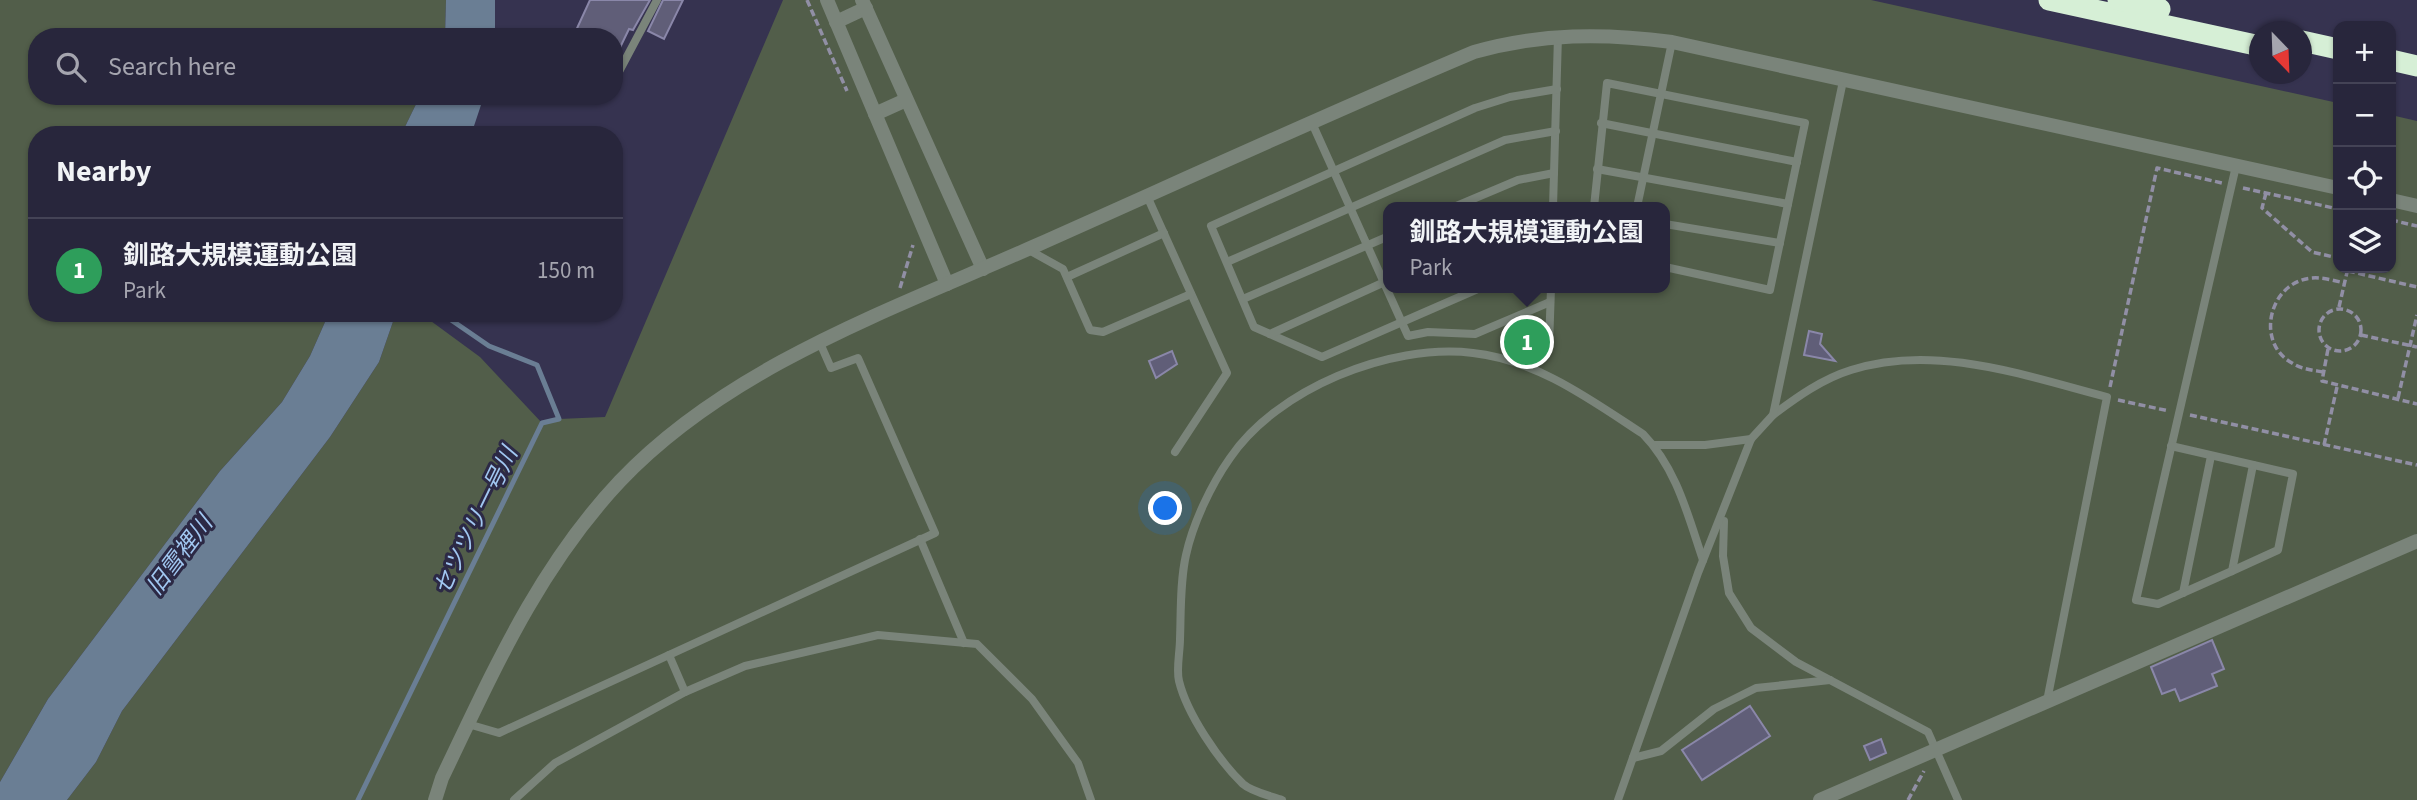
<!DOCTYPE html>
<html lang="en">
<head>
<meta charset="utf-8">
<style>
  body { margin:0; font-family:"Source Sans 3","Noto Sans JP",sans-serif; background:#302e43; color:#f1f3f6 }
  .controls { position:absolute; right:21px; top:21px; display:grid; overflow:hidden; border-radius:14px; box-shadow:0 2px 5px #0004 }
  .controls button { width:63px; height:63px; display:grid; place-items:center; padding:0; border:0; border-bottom:2px solid #444356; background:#28263c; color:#f1f3f6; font:35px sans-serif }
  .compass { position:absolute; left:2249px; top:21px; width:63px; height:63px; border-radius:50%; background:#28263c; box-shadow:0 2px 5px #0004; rotate:157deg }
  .you { position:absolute; left:1166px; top:509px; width:24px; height:24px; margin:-18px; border:5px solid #fff; border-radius:50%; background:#1a73e8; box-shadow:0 0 0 10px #1a73e833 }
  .badge { display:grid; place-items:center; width:46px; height:46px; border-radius:50%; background:#db2777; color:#fff; font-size:23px; font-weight:700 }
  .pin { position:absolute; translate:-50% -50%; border:4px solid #fff; box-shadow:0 2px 7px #0006 }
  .popup { position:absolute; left:1383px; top:202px; width:287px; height:91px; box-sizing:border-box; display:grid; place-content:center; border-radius:14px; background:#28263c; filter:drop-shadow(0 2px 5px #0005); font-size:23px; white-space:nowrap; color:#a5a5af }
  .popup b { font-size:26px; color:#f1f3f6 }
  .popup::after { content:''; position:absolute; left:50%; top:100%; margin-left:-14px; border:14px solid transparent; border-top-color:#28263c }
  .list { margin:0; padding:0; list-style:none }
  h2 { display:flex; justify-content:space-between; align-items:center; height:91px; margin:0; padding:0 28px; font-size:30px }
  h2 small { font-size:23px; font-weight:400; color:#a5a5af }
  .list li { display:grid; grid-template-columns:46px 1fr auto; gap:21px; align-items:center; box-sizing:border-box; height:105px; padding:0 28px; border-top:2px solid #444356 }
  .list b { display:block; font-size:26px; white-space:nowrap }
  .list p { margin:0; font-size:23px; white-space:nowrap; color:#a5a5af }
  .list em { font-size:23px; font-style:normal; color:#a5a5af }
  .icon { flex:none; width:38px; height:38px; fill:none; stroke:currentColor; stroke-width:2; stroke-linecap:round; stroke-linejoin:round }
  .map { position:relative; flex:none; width:2417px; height:800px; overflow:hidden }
  .search { position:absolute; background:#28263c; box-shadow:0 2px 5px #0004; left:28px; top:28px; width:595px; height:77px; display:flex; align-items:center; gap:18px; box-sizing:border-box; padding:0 24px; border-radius:28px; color:#a5a5af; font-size:26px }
  .panel { position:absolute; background:#28263c; box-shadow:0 2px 5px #0004; left:28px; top:126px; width:595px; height:196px; border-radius:28px }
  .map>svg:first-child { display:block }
</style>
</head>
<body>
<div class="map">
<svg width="2417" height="800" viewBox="0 0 2417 800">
  <rect width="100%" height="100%" fill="#363350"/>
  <g fill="#525e4a" fill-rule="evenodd">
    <polygon points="0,0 446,0 445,37 37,37 37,96 420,96 401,135 37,135 37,313 329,313 310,356 282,402 220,471 48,699 0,782"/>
    <path d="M783 0H1871L2338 103V268H2391V115L2417 121V800H67L96 762 122 711 330 437 379 362 396 313H420L480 357 542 423 559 419 605 417ZM1389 207H1665V288H1389Z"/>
  </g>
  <g fill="#6a7e94">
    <polygon points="446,0 495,0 495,37 445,37"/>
    <polygon points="420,96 484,96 471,135 401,135"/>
    <polygon points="329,313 396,313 379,362 330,437 122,711 96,762 67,800 0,800 0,782 48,699 220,471 282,402 310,356"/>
  </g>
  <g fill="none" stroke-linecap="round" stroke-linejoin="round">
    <polyline stroke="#6a7e94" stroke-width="5" points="358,800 542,423 559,419 537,365 489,346 441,313"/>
  </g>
  <g fill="#605e78" stroke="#8a87a9" stroke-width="2">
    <polygon points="590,0 650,0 633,30 629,29 614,60 614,37 573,37"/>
    <polygon points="663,0 683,0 664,39 648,31"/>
    <polygon points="1809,331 1822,334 1820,344 1835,361 1804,355"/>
    <polygon points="1172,351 1177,364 1156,378 1149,361"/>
    <polygon points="2212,640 2224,669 2212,674 2217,686 2180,701 2175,689 2162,694 2151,667"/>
    <polygon points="1750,706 1770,736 1702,780 1682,750"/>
    <polygon points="1881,739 1886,753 1870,760 1864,746"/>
  </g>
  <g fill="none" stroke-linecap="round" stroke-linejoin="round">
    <g stroke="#918fa5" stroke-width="3.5" stroke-dasharray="7 3.5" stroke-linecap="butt">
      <polyline points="807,0 847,91"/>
      <polyline points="2243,188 2338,209"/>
      <polyline points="2266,193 2262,208 2312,252 2338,258"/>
      <polyline points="2391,220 2417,226"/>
      <polyline points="2348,271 2417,287"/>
      <polyline points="900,288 913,245"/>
      <polyline points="2339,307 2348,268"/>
      <circle cx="2340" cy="330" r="21"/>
      <polyline points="2361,335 2417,347"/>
      <polyline points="2328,349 2322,381 2417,404"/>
      <path d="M2323 372C2312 370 2301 369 2292 363 2254 342 2270 281 2312 278 2323 277 2335 281 2345 283"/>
      <polyline points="2110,387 2157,168 2222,183"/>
      <polyline points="2398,398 2417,315"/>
      <polyline points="2118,400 2169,411"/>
      <polyline points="2190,415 2417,465"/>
      <polyline points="2324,445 2337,387"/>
      <polyline points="1908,800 1924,771"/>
    </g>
    <g stroke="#7a847a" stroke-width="8">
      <polyline points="614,81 657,0"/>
      <polyline points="1312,123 1408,336 1428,332 1475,334 1550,302"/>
      <polyline points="1601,123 1797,162"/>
      <polyline points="2236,166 2136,600 2158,604 2232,571 2253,465"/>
      <polyline points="1597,169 1788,204"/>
      <polyline points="1147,196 1227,373 1175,452"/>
      <polyline points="1454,207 1518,180 1554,173"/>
      <polyline points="1553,207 1558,36"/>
      <polyline points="1594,207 1607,83 1805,123 1770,290 1665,267"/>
      <polyline points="1637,207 1672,42"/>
      <polyline points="1665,224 1780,243"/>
      <polyline points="1027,249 1063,269 1090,330 1103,332 1191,294"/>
      <polyline points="1227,262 1505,140 1556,131"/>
      <polyline points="1067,277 1164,233"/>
      <polyline points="1480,288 1322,357 1254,327 1211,226 1475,108 1510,97 1557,89"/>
      <polyline points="1243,299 1389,236"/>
      <polyline points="1270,334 1389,280"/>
      <polyline points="1549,346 1551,288"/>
      <path d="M1773 415C1797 397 1822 379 1851 370 1935 343 2026 376 2107 397L2047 701"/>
      <polyline points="1654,445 1705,445 1751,439"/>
      <polyline points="2171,446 2293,474 2278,550 2232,571"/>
      <polyline points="1724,521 1723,556 1729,593 1751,628 1796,662 1928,732 1958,800"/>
      <polyline points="920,539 964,643"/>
      <polyline points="2183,593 2211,456"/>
      <polyline points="669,655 685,692"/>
      <polyline points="468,724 499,733 935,533 858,358 831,368 820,343"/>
      <polyline points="1633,758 1661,751 1714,709 1756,688 1830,680"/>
      <polyline points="514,800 555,763 685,692 745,666 878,635 977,644 1032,699 1078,763 1091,800"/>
      <path d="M1282 800C1271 796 1252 792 1243 784 1219 761 1187 714 1179 681 1176 669 1180 652 1180 639 1181 612 1180 581 1186 555 1193 523 1211 485 1230 458 1277 389 1389 343 1473 353 1537 360 1591 400 1643 434 1677 469 1688 516 1703 560"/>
      <polyline points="1618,800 1698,573 1751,439 1773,415 1843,81"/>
    </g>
    <g stroke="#7a847a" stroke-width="14">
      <polyline points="836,22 866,8"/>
      <polyline points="875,114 906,100"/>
      <polyline points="1820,800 2417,541"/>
    </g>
    <g stroke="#7a847a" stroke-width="14">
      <polyline points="827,0 947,284"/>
      <polyline points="862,0 983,269"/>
      <polyline points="2391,200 2417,206"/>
      <path d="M435 800 442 778C493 672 538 568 620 481 729 366 893 309 1035 246 1181 181 1327 114 1474 52 1541 33 1604 33 1672 42L2338 188"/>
    </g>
    <g stroke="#d6efd6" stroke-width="21">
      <polyline points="2049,0 2260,46"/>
      <polyline points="2118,0 2160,9"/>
      <polyline points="2302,41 2338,49"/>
      <polyline points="2391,60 2417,66"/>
    </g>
  </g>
  <g text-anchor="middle" stroke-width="6" stroke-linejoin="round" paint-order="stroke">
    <g font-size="23" font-style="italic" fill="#a1c7f1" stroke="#2c2945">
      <text transform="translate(475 521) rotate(-64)" y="8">セツツリ一号川</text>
      <text transform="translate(179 555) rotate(-53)" y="8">旧雪裡川</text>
    </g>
  </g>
</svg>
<div class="controls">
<button>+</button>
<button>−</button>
<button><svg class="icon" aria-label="locate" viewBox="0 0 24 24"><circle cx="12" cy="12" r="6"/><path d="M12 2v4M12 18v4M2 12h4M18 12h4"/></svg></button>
<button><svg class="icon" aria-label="layers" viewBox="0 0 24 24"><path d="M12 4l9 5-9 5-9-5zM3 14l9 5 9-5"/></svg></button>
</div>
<svg class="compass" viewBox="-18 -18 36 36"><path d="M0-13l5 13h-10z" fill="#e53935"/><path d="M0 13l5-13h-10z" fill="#a5a5af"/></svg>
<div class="you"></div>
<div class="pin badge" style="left:1527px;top:342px;background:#2e9e5b">1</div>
<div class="popup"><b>釧路大規模運動公園</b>Park</div>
<div class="search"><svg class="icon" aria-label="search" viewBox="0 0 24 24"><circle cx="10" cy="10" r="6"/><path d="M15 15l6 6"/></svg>Search here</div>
<section class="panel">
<h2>Nearby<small></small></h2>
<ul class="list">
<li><span class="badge" style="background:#2e9e5b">1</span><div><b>釧路大規模運動公園</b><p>Park</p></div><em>150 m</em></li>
</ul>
</section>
</div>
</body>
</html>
